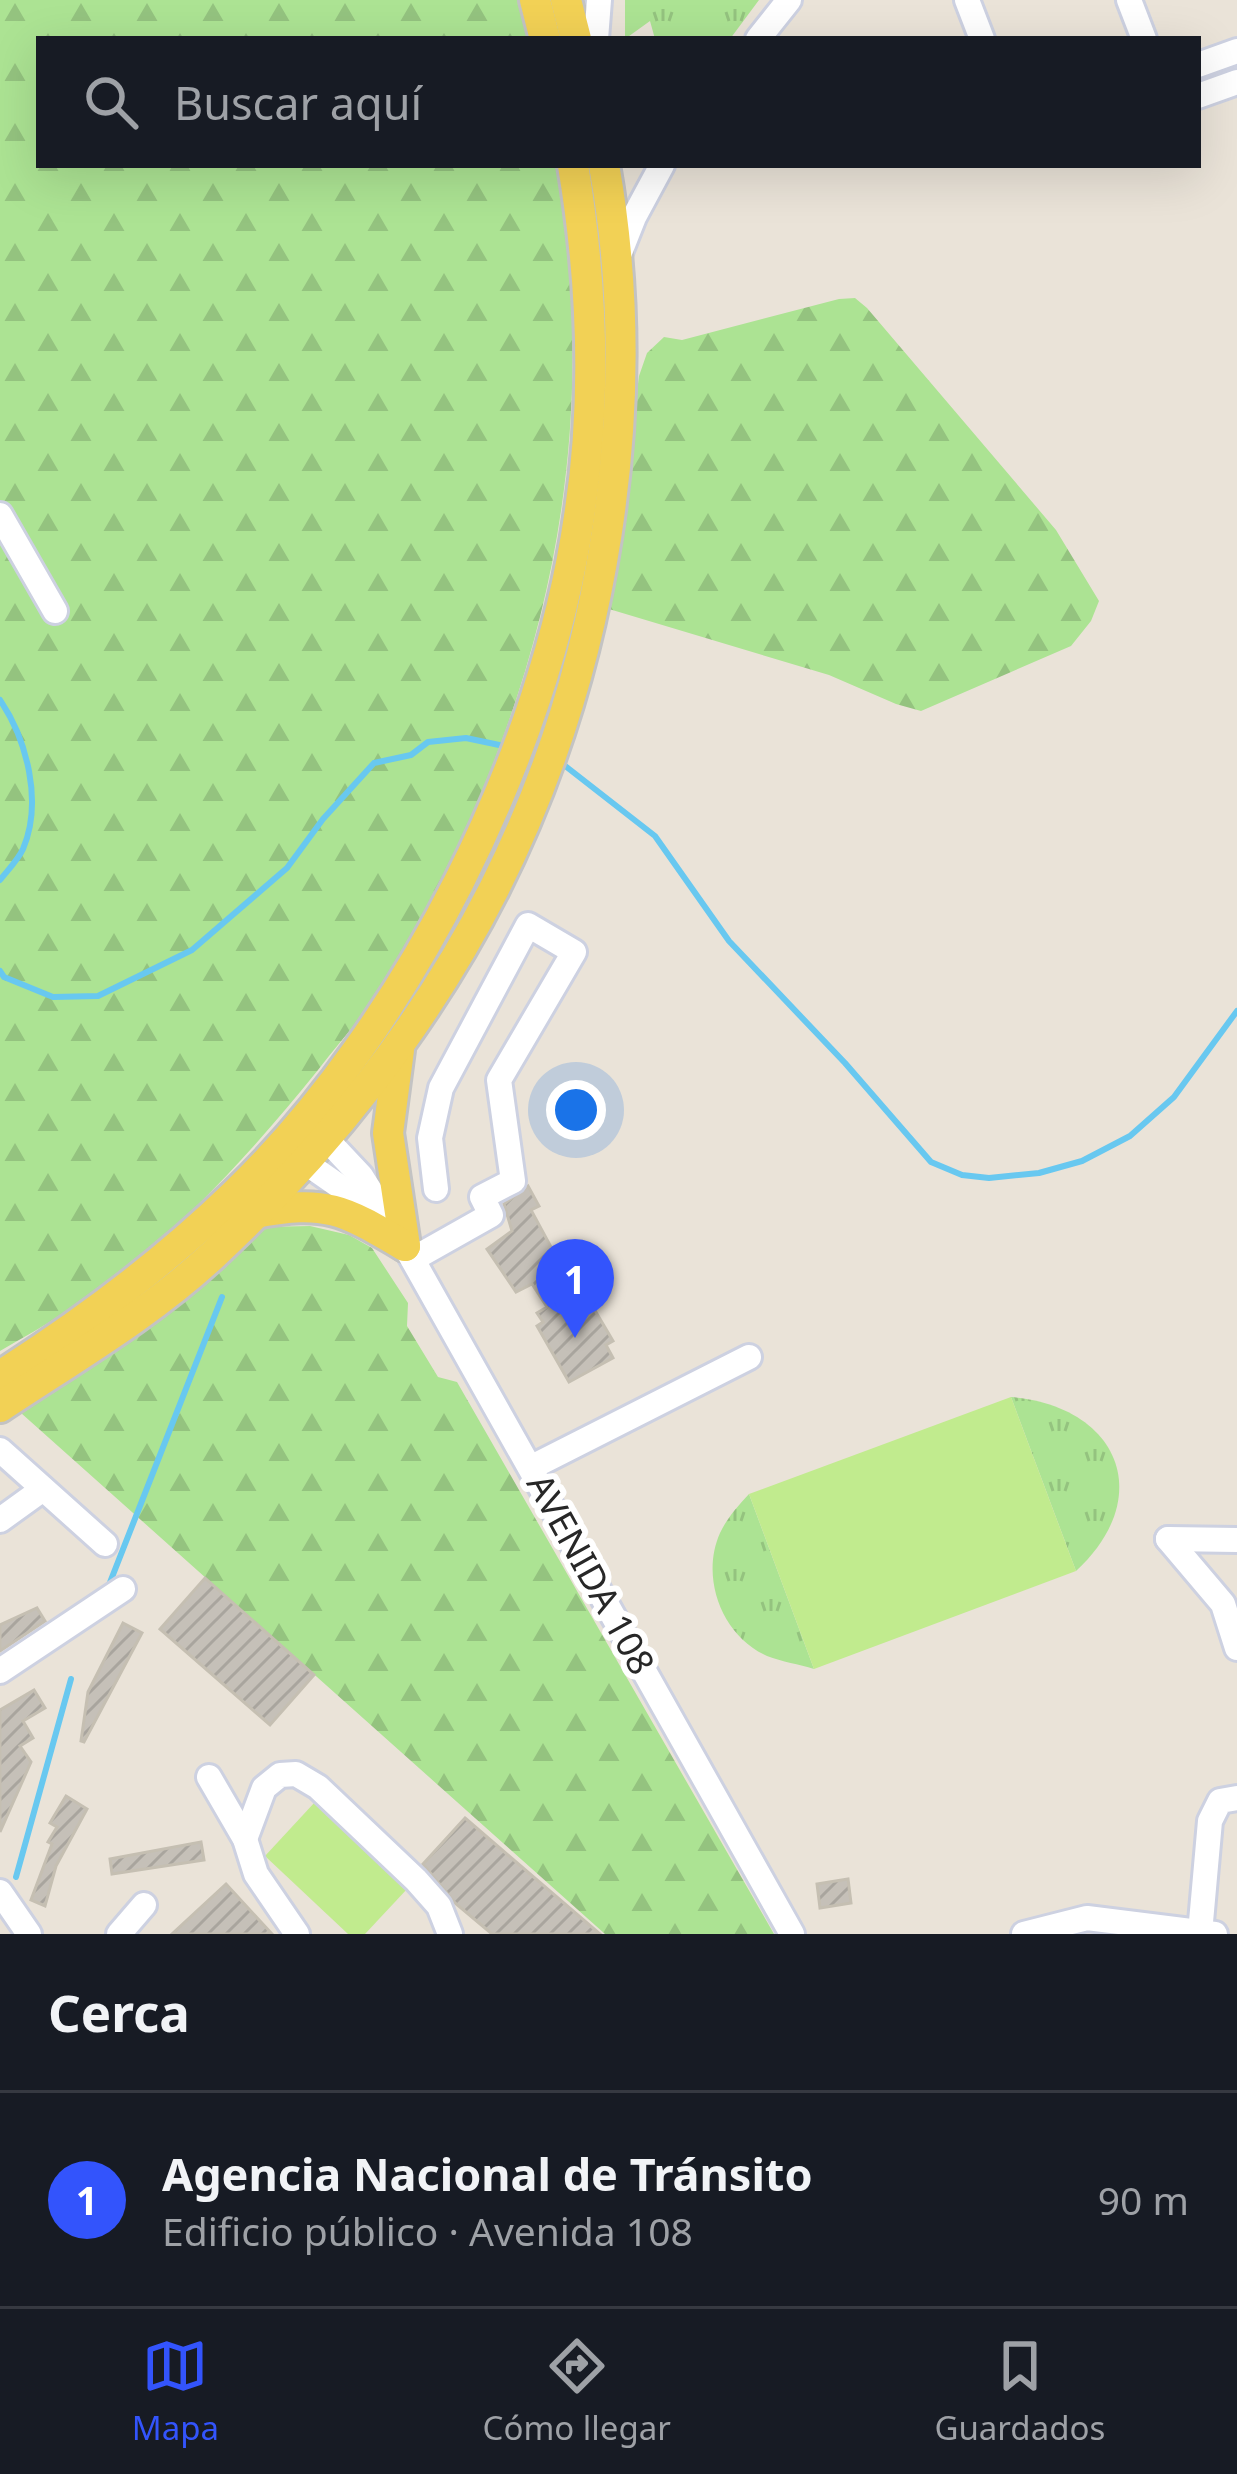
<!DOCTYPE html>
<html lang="es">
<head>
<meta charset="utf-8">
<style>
  body { margin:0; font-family:"Noto Sans",sans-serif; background:#20242c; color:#f1f3f6 }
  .you { position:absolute; left:576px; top:1110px; width:42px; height:42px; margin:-30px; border:9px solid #fff; border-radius:50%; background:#1a73e8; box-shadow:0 0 0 18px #1a73e833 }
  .badge { display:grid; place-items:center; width:78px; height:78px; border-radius:50%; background:#3354fc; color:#fff; font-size:39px; font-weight:700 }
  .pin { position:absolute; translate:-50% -99px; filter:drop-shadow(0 3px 6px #0008) }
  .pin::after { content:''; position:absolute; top:63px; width:42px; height:36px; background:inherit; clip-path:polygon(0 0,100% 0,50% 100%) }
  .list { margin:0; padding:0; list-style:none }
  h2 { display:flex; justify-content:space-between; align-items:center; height:156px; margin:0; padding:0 48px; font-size:51px }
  h2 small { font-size:39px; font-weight:400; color:#9ea1a6 }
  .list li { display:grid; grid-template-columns:78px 1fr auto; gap:36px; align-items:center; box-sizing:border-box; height:216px; padding:0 48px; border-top:3px solid #363941 }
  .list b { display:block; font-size:45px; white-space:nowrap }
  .list p { margin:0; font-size:39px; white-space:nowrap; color:#9ea1a6 }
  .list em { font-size:39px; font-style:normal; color:#9ea1a6 }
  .icon { flex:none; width:66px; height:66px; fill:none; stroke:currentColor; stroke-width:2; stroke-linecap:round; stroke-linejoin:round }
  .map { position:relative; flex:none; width:1237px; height:1934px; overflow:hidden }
  .search { position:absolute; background:#171b24; box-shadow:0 12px 48px #0002; left:36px; right:36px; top:36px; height:132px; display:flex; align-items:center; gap:30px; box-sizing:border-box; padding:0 42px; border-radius:0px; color:#9ea1a6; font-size:45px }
  .sheet { height:372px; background:#171b24 }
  nav { display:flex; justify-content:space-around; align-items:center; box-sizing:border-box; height:168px; border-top:3px solid #363941; background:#171b24; font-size:33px; color:#9ea1a6 }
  nav a { display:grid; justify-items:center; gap:6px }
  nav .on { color:#3354fc }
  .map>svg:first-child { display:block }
</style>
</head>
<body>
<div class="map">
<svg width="1237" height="1934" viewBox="0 0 1237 1934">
  <defs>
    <pattern id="grass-tufts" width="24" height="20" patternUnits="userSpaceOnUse" patternTransform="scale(3)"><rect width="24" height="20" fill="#ace393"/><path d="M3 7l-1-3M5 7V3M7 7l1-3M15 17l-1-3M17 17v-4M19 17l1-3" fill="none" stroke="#94c37f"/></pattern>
    <pattern id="forest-firs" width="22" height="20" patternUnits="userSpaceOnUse" patternTransform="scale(3)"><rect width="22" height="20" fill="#ace393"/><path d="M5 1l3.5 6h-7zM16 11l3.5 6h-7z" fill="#94c37f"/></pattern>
    <pattern id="building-hatch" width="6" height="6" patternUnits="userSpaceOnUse" patternTransform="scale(3)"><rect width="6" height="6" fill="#c5c0b8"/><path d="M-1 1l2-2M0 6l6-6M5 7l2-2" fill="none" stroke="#a9a59e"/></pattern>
  </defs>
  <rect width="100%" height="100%" fill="#eae3d8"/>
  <g fill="url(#grass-tufts)">
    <polygon points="625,0 759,0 730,39 655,39 650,21 625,39"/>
    <path d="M1011 1397C1118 1406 1157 1496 1076 1571Z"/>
    <path d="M749 1494 814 1669C799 1664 782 1662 767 1656 722 1636 700 1578 720 1533 727 1518 738 1506 749 1494Z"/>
  </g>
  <g fill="url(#forest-firs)">
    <path d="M0 0H518L528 39H39V165H557C565 204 567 243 570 282 588 539 510 782 374 998 358 1023 336 1046 318 1070 261 1141 200 1208 130 1267 90 1300 45 1325 0 1351Z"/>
    <polygon points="855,298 867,308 1056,530 1099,601 1091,621 1071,646 921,711 896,704 829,675 609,609 639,376 647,353 664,337 682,340 839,299"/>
    <polygon points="310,1226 349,1235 372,1248 408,1303 407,1326 438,1377 457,1382 774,1934 605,1934 21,1413 158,1319 262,1227"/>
  </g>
  <g fill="#c1eb8e">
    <polygon points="1011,1397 1076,1571 814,1669 749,1494"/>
    <polygon points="315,1802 408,1888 365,1934 348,1934 265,1856"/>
  </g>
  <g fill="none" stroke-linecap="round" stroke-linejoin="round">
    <g stroke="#68c8f0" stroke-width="6">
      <path d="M0 700C27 740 43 802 23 849 18 860 7 871 0 880"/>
      <polyline points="564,765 655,836 729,941 845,1063 931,1162 962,1175 989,1178 1039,1173 1082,1161 1130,1136 1174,1097 1237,1011"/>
      <polyline points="0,971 4,977 53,997 98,996 192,950 287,868 323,819 374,763 411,755 428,742 466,738 504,746"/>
      <polyline points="107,1590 222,1297"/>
      <polyline points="16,1877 71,1679"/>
    </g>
  </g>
  <g fill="url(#building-hatch)" stroke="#c5bfb2" stroke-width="3">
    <polygon points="528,1186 539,1206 531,1210 564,1271 552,1277 572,1312 590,1302 613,1341 606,1345 613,1358 569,1382 537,1326 543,1322 537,1313 547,1307 532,1284 516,1292 487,1249 512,1231 504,1204"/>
    <polygon points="205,1578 314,1675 270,1725 160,1629"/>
    <polygon points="37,1608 45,1621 0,1651 0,1625"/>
    <polygon points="123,1623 142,1633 84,1742 81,1741 88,1692"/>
    <polygon points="34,1690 45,1708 23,1721 33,1738 20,1746 31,1762 0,1832 0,1710"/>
    <polygon points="66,1796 87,1809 56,1866 45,1906 31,1900 52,1844 48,1842 57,1827 50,1823"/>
    <polygon points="465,1818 600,1934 492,1934 455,1903 423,1864"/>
    <polygon points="201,1842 204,1860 112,1874 110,1859"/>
    <polygon points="848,1879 851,1903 820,1908 817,1884"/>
    <polygon points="226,1884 272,1934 172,1934"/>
  </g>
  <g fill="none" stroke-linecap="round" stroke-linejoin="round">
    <g stroke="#cdd1e1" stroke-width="30">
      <g id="minor">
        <polyline points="967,0 982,39"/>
        <polyline points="1129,0 1144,39"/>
        <polyline points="596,39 599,0"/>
        <polyline points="758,39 789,0"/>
        <polyline points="1198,65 1237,51"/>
        <polyline points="1198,96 1237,82"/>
        <polyline points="617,260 634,217 662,165"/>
        <polyline points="0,515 55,611"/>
        <polyline points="315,1127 361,1176 405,1246 792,1934"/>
        <polyline points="293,1154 382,1216"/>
        <polyline points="413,1259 491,1215 482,1197 513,1181 499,1080 574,952 528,925 441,1088 430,1138 436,1189"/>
        <polyline points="0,1450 105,1544"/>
        <polyline points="532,1467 749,1357"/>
        <polyline points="0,1520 43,1489"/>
        <polyline points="1168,1539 1223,1604 1237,1648"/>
        <polyline points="1168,1539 1237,1540"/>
        <polyline points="0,1671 123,1589"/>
        <polyline points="209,1777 245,1839 256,1874 297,1934"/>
        <polyline points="245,1839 264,1788 280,1775 296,1774 318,1787 416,1880 439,1906 450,1934"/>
        <polyline points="0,1892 29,1934"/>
        <polyline points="1200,1933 1210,1821 1220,1801 1237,1798"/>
        <polyline points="119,1934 144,1905"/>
        <polyline points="1024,1934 1087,1918 1215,1934"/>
      </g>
    </g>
    <g stroke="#c3c3c3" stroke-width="36">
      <g id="major">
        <polyline points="535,0 545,39"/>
        <polyline points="566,0 576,39"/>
        <polyline points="399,1050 388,1133 405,1246"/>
        <path d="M255 1213C327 1199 344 1210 405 1246"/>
        <path d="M0 1376C85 1322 164 1263 236 1193 408 1027 545 753 579 517 597 402 592 280 573 165"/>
        <path d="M0 1407C72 1359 150 1314 214 1254 326 1150 425 1025 494 889 604 671 647 405 604 165"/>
      </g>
    </g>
    <use href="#minor" stroke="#fff" stroke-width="24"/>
    <use href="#major" stroke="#f2d155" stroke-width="30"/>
  </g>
  <g text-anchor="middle" stroke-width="12" stroke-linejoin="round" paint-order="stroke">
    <g font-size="36" fill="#272727" stroke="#fff">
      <text transform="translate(591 1574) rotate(61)" y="13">AVENIDA 108</text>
    </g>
  </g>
</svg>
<div class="you"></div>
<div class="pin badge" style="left:575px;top:1338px">1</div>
<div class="search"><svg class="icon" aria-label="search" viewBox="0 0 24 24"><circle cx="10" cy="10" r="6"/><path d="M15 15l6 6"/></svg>Buscar aquí</div>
</div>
<section class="sheet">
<h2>Cerca<small></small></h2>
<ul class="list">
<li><span class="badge">1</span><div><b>Agencia Nacional de Tránsito</b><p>Edificio público · Avenida 108</p></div><em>90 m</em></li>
</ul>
</section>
<nav>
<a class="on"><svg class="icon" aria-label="map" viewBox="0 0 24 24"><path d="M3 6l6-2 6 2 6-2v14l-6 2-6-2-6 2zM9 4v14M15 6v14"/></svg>Mapa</a>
<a><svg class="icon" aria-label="directions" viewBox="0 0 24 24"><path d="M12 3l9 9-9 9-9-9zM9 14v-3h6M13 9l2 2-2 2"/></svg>Cómo llegar</a>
<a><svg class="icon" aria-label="saved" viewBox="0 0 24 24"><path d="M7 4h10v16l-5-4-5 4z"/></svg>Guardados</a>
</nav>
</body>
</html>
